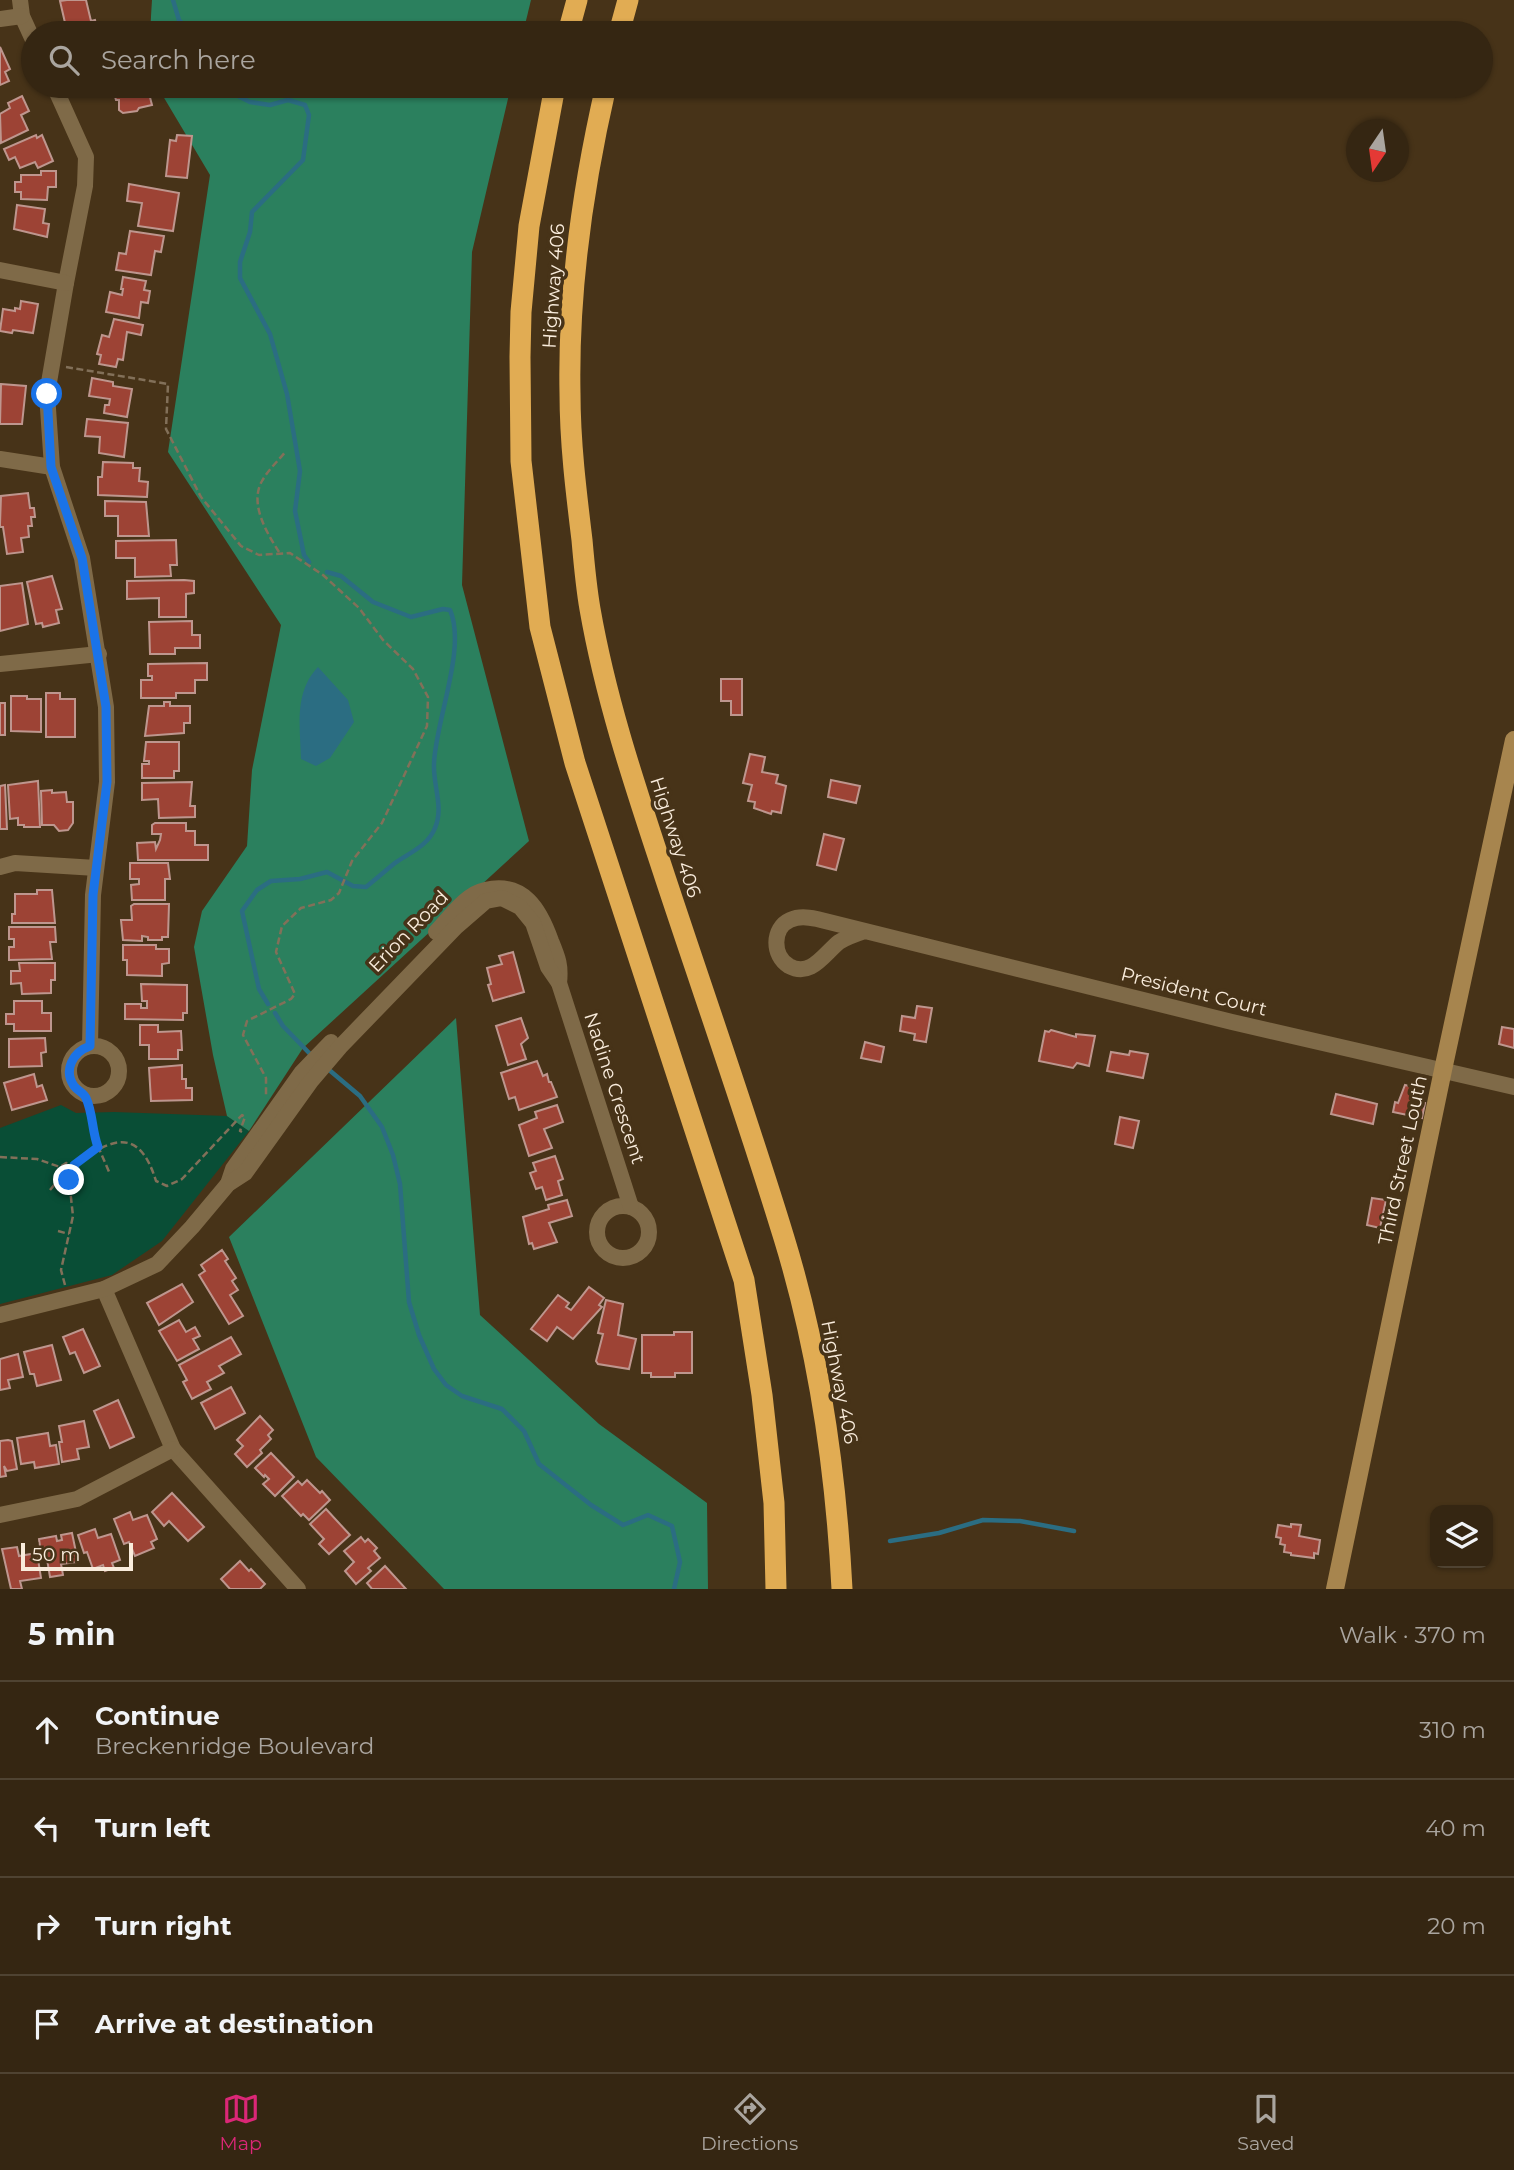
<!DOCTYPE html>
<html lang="en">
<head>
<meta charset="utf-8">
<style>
  body { margin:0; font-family:Montserrat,sans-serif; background:#403220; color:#f1f3f6 }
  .controls { position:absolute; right:21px; bottom:21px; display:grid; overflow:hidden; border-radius:14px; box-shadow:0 2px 5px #0004 }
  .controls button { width:63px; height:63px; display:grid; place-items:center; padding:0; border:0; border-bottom:2px solid #4f4332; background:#352612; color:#f1f3f6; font:35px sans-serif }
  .compass { position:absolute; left:1346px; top:119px; width:63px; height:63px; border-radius:50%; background:#352612; box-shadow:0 2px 5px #0004; rotate:193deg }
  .scale { position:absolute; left:21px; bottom:18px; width:112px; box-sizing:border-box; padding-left:7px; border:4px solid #f9ecdc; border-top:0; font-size:19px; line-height:24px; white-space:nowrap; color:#f9ecdc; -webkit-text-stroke:5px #473318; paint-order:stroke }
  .stop { position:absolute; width:21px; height:21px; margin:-16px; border:5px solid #1a73e8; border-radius:50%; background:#fff }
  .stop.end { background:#1a73e8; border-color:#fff; box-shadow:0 2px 7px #0008 }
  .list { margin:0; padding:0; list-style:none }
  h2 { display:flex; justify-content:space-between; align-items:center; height:91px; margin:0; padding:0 28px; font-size:30px }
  h2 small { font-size:23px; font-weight:400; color:#aaa59f }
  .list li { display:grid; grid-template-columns:46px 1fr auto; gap:21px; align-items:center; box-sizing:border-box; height:98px; padding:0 28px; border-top:2px solid #4f4332 }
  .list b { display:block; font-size:26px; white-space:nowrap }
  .list p { margin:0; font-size:23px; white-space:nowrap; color:#aaa59f }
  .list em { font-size:23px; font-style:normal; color:#aaa59f }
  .icon { flex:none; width:38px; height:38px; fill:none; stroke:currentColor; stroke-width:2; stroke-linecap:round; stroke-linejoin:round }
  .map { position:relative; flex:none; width:1514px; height:1589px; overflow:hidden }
  .search { position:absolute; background:#352612; box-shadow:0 2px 5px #0004; left:21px; right:21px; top:21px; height:77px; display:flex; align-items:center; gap:18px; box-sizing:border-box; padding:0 24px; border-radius:38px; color:#aaa59f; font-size:26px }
  .sheet { height:483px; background:#352612 }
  nav { display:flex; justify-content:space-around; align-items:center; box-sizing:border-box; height:98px; border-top:2px solid #4f4332; background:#352612; font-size:19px; color:#aaa59f }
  nav a { display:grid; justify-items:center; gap:4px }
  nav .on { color:#db2777 }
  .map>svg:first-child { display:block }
</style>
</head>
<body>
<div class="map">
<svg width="1514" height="1589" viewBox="0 0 1514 1589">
  <rect width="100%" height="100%" fill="#473318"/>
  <polygon fill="#094e36" points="61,1105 76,1113 114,1112 227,1116 249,1131 162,1241 112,1275 0,1304 0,1128"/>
  <g fill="#2b805e">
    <polygon points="152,0 531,0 523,33 150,33"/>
    <polygon points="157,86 511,86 472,252 462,585 529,841 303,1048 249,1131 227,1116 213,1055 194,947 202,911 247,846 252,770 281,625 168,452 210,175"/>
    <polygon points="456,1018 480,1315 599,1424 707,1503 708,1589 444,1589 316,1457 229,1237"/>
  </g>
  <path fill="#2b6d82" d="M318 667 348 700 354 722 330 758 316 766 301 759C300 726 294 692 318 667Z"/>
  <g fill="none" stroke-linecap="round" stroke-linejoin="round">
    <g stroke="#2b6d82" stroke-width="4.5">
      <polyline points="173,0 179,20 192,33"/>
      <polyline points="223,86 230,92 250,102 270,105 288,100 305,105 309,115 303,160 252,212 250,232 240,262 240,278 270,334 287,394 300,471 295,511 304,555 309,562"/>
      <path d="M268 1004 259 989 242 911 257 890 271 881 300 879 327 872 353 886 366 887C376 879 385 871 395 863 409 853 428 846 435 828 444 807 433 786 434 764 435 722 467 648 450 610L443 609 411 617 373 602 341 576 327 572"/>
      <polyline points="275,1013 283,1026 313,1057"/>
      <polyline points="328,1069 360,1096 382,1127 393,1155 400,1184 409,1302 419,1335 434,1369 446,1385 462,1396 502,1409 524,1431 539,1464 591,1505 623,1525 648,1515 672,1526 680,1562 674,1589"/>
      <polyline points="890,1541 939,1533 983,1520 1020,1521 1074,1531"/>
    </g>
  </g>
  <g fill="#9d4335" stroke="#be968e" stroke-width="2">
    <polygon points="67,0 86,0 91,21 95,20 98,33 72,33 70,26 66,27 60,1"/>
    <polygon points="0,47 10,69 5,72 9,81 0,85"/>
    <polygon points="102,86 147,86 152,105 139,108 137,111 123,113 119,110 119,100 116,100 114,93 105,96"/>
    <polygon points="22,96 29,111 21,115 28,130 1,143 0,114 10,108 8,103"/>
    <polygon points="36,135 37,138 42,135 53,161 38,168 35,162 20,168 15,157 9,160 4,149"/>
    <polygon points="177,135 192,136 187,178 166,176 170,140 176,141"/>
    <polygon points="41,171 56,171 56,187 48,187 47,200 21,199 21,192 15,192 15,182 21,182 21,175 41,175"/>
    <polygon points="129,184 179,193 173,231 138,226 142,203 127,201"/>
    <polygon points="17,205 45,209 43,223 49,224 47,237 14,229"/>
    <polygon points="130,231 164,236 161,252 155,251 151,275 116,270 119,253 126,254"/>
    <polygon points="123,277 146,281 144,290 150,291 148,303 141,302 139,318 106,312 110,292 122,295 123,289 121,289"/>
    <polygon points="21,301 38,304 33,333 13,330 12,333 0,331 3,309 15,311 15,308 20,309"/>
    <polygon points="114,319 143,325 141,335 127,332 123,360 118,359 116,367 99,364 101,355 97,354 102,335 109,337"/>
    <polygon points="92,378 113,382 113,386 132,389 127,417 104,413 105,405 109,405 110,399 89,396"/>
    <polygon points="1,384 26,386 22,424 0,424"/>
    <polygon points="87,419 128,423 124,457 99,453 100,437 85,436"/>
    <polygon points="103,462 133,463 133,468 140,468 139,481 148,482 147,497 98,495 98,477 102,477"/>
    <polygon points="28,493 30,508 34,508 35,517 31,517 32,526 28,526 29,537 21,538 23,552 7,554 3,527 0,527 0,524 1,496"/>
    <polygon points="105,501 146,502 149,536 118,536 118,516 105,516"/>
    <polygon points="176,540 177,565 170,565 171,576 135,577 135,558 116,558 116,541"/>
    <polygon points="52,576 62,609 56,610 59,623 43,627 42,623 36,624 27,582"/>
    <polygon points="184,580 194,581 194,593 186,594 186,617 159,617 159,598 127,599 127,581"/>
    <polygon points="22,583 28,624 0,631 0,586"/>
    <polygon points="192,621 192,635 200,635 200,648 175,648 175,654 150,654 149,622"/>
    <polygon points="207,663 207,680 195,680 195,693 176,693 176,698 141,698 141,680 152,680 152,676 148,676 148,664"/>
    <polygon points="721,679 742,679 742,715 731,715 731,701 721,701"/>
    <polygon points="46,693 60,693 60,699 75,699 75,737 46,737"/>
    <polygon points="11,696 27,696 27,699 41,699 41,732 11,731"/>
    <polygon points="164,702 170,702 170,706 190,706 190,723 184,723 184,733 145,736 149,706 164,706"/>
    <rect x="0" y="703" width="5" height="32"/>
    <polygon points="146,742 179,742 179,771 174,771 174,778 142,778 142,764 149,764 149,761 144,761"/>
    <polygon points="750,754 765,757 762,772 778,775 776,783 786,786 781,813 772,811 771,814 754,808 755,802 748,801 752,785 743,783"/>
    <polygon points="831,780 860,786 856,803 828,797"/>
    <polygon points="38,781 40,827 24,827 24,825 18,825 18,818 10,819 8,785"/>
    <polygon points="192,782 190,806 195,806 195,817 159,818 158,799 142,800 142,783"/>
    <polygon points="5,785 7,829 0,829 0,786"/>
    <polygon points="52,790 52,793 66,792 67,802 73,802 73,823 68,830 59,831 54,825 42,825 41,791"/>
    <polygon points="155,823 186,823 186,831 195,831 195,845 208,845 208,860 138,860 137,843 155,842 156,849 160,840 161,834 152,834 152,825"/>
    <polygon points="824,834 844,839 836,870 817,865"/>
    <polygon points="130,863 168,863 170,879 165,879 165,900 132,900 131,885 139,884 139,879 130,879"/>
    <polygon points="37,890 52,890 55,923 12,923 12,914 15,914 15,894 37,894"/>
    <polygon points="134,904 169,904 168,937 162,937 162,940 148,940 148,937 142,936 142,941 123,940 121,920 132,920 131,906"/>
    <polygon points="9,927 55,927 56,942 50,942 52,959 9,960 9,947 14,947 14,939 9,939"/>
    <polygon points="123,945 156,945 156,949 169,949 169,963 162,964 162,976 127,975 127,960 123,960"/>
    <polygon points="513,952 524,992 493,1001 488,985 491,984 487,968 502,964 499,956"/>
    <polygon points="19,963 55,963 55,980 51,980 51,993 22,994 21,983 11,984 11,971 20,971"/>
    <polygon points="141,984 187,985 187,1013 183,1013 183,1020 125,1019 125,1004 141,1004 141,1008 147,1008 147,1001 142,1001"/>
    <polygon points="14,1001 42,1001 42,1013 51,1013 51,1031 14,1031 14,1024 6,1024 6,1014 14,1014"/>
    <polygon points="917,1006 932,1008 926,1042 914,1040 915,1034 900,1031 902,1016 915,1018"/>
    <polygon points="521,1018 528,1038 521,1044 526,1059 508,1065 496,1026"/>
    <polygon points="140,1025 158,1025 158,1032 181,1031 182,1050 178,1050 178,1059 149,1059 149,1045 140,1045"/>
    <polygon points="1502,1027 1514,1029 1514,1048 1499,1044"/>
    <polygon points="1051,1030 1076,1037 1076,1034 1095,1036 1089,1066 1077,1063 1073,1068 1039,1061 1045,1031 1049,1032"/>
    <polygon points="45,1038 46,1052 41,1053 42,1066 9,1067 9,1039"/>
    <polygon points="865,1042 884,1047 881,1062 861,1058"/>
    <polygon points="1130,1051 1148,1054 1143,1078 1107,1071 1111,1052 1129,1055"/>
    <polygon points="537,1061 543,1076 547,1074 549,1082 551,1082 557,1097 519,1110 515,1097 509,1099 501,1073"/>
    <polygon points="182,1065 182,1079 186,1079 186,1088 192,1088 192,1100 151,1101 149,1068"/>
    <polygon points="34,1074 37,1087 42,1085 47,1100 12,1110 4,1083"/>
    <polygon points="1405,1085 1423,1089 1420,1102 1425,1103 1422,1118 1393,1112 1395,1102 1398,1103"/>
    <polygon points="1336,1094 1377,1104 1373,1124 1331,1114"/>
    <polygon points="557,1105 563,1122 544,1129 552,1148 529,1156 519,1125 537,1118 535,1112"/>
    <polygon points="1120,1117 1139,1121 1133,1148 1115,1144"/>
    <polygon points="555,1156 563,1179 558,1181 562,1195 546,1200 542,1187 536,1189 530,1173 536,1171 533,1163"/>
    <polygon points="1372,1198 1386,1200 1380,1228 1367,1225"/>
    <polygon points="567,1200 572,1216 549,1223 557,1242 534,1249 532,1243 529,1244 523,1217 549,1209 548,1205"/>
    <polygon points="222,1250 228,1259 225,1261 236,1278 232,1281 238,1290 230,1295 243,1316 229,1324 199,1275 205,1271 201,1265"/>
    <polygon points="182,1284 193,1302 159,1325 147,1303"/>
    <polygon points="589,1287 604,1298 599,1305 602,1307 573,1339 557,1327 547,1341 531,1329 558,1295 569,1303 566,1307 571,1310"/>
    <polygon points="606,1300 623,1304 618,1335 636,1339 629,1369 598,1364 596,1361 603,1334 598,1333"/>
    <polygon points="179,1320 186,1332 195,1327 200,1336 193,1339 199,1349 177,1361 159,1331"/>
    <polygon points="83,1329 100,1366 84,1373 75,1352 70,1354 63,1337"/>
    <polygon points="674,1332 692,1332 692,1373 675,1373 675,1377 651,1377 651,1373 642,1373 642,1335 674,1335"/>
    <polygon points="231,1337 241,1354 219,1366 224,1373 207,1382 211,1389 192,1399 183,1382 187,1380 179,1365"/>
    <polygon points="52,1345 61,1380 37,1386 34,1374 30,1374 24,1352"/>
    <polygon points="18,1354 23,1377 8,1380 10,1388 0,1390 0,1359"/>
    <polygon points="231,1387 245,1413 215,1429 201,1403"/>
    <polygon points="118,1400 134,1437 110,1448 94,1411"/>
    <polygon points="260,1416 273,1430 268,1435 271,1439 260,1450 262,1453 247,1467 235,1454 243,1446 237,1440"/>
    <polygon points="84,1421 89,1447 77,1449 79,1459 62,1462 59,1442 62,1442 59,1426"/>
    <polygon points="48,1433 50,1446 56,1445 59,1464 35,1468 34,1462 21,1464 17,1438"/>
    <polygon points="8,1440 12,1441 17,1469 7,1471 4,1466 6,1476 0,1477 0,1441"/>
    <polygon points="271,1453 294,1477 275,1496 263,1484 269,1479 265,1475 264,1477 255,1468"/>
    <polygon points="307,1480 320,1493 322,1491 330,1500 309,1520 303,1514 301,1516 282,1496 298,1481 302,1485"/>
    <polygon points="172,1493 204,1527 188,1541 169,1521 164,1526 152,1512"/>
    <polygon points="326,1509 350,1535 329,1554 319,1544 324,1539 310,1524"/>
    <polygon points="130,1512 133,1520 147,1515 157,1539 151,1542 154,1548 135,1556 129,1542 124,1544 114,1519"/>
    <polygon points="1291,1524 1301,1525 1299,1536 1320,1540 1318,1554 1314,1553 1314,1558 1291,1555 1291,1553 1284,1552 1285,1545 1280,1544 1281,1538 1276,1537 1278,1525 1291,1527"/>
    <polygon points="95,1529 98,1538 111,1534 120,1560 112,1563 114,1568 105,1571 103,1565 93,1569 87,1552 84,1553 78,1535"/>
    <polygon points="72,1533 78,1562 61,1564 63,1575 50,1577 46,1553 41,1554 39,1539 56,1536 57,1541 62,1540 61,1535"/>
    <polygon points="361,1537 365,1542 368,1539 377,1548 374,1551 380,1558 368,1568 371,1571 356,1584 345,1571 354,1562 344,1551"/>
    <polygon points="17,1547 19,1556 37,1553 41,1578 20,1581 22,1589 11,1589 2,1549"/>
    <polygon points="240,1561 249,1571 251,1569 265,1584 260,1589 230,1589 221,1579"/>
    <polygon points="385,1566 406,1589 372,1589 367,1583"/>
  </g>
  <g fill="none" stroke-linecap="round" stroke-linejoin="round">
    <g stroke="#827059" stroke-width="2.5" stroke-dasharray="7 3.5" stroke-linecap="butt">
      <polyline points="66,367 168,384 166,429 201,497 241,546 259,555 290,553 323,575 359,608 383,640 413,669 428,697 427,726 382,823 352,861 339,893 331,900 301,908 282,926 276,952 295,994 291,999 247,1021 243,1035 266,1078 266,1095"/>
      <path d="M279 552C267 533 249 504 262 481 268 470 279 460 286 451"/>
      <polyline points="85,1095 94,1137 110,1174"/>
      <polyline points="0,1157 37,1159 60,1167 66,1163 74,1165 76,1174 69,1180 61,1177 60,1167"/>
      <path d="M74 1165C112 1138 139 1126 156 1181L167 1186 182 1179 242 1115 245 1117 240 1131 242 1132"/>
      <polyline points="50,1190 61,1177"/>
      <polyline points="58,1231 69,1234"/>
      <polyline points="65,1285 61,1270 73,1216 69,1180"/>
    </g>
    <g stroke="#7f6a48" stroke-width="16">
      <polyline points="20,0 22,16 33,40"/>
      <polyline points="0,19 22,16"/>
      <polyline points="54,86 86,157 85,186 66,283 47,394 52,467 82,558 106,707 107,782 93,895 90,1046"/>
      <polyline points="0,270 66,283"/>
      <polyline points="0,459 52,467"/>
      <polyline points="0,664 99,654"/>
      <polyline points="0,867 15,863 96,868"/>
      <path d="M865 931C856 934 847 937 839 942 824 954 811 978 789 966 772 956 772 928 790 920 799 916 807 917 817 919L1232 1022 1514 1087"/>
      <path d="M436 932C450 918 465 894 485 890 524 881 540 910 551 941 558 958 561 965 559 983"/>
      <circle cx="94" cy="1071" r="25"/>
      <polyline points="228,1184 233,1169 302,1072 331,1042"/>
      <circle cx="623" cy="1232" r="26"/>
      <polyline points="104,1289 173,1449 298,1589"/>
      <polyline points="0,1315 104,1289 157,1264 192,1227 228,1184 245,1173 311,1081 340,1047 456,927 486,901 502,898 520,907 533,923 548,967 559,983 631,1207"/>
      <polyline points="0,1515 77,1499 173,1449"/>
    </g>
    <polyline stroke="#a7854e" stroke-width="18" points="1335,1589 1443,1070 1514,740"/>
    <g stroke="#e1ac53" stroke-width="21">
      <polyline points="568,33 577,0"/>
      <polyline points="619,33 628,0"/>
      <polyline points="555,86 529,226 521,312 520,357 521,461 540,627 575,763 744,1280 762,1395 774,1503 776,1589"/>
      <path d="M606 86C583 186 568 290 570 393 570 442 576 491 582 540 584 563 586 586 590 609 606 701 636 789 665 877 705 998 747 1117 784 1238 819 1352 836 1471 842 1589"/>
    </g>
  </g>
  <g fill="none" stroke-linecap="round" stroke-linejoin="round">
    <path stroke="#1a73e8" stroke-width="9" d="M47 394 51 467 82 558 106 707 107 782 93 895 90 1046C73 1052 63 1070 74 1086 78 1091 84 1093 86 1098 93 1113 92 1132 98 1147L74 1165 76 1174 69 1180"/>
  </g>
  <g text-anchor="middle" stroke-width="7" stroke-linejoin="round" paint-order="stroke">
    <g font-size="19" fill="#f9ecdc" stroke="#473318">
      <text transform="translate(553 286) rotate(-86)" y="7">Highway 406</text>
      <text transform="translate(676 837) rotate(72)" y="7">Highway 406</text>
      <text transform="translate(408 931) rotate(-46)" y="7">Erion Road</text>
      <text transform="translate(1194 991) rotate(14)" y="7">President Court</text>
      <text transform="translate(615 1088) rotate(72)" y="7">Nadine Crescent</text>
      <text transform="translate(1402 1160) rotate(-78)" y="7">Third Street Louth</text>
      <text transform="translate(840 1382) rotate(79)" y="7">Highway 406</text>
    </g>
  </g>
</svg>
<div class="controls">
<button><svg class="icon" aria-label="layers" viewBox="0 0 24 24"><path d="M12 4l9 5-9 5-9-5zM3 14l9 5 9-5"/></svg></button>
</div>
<svg class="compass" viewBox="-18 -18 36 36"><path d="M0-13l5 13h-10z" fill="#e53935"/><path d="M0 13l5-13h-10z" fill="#aaa59f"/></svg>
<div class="scale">50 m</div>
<div class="stop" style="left:47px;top:394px"></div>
<div class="stop end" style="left:69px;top:1180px"></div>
<div class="search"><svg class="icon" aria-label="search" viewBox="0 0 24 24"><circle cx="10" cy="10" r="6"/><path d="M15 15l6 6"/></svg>Search here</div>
</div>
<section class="sheet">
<h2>5 min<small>Walk · 370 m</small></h2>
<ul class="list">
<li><svg class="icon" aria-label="ahead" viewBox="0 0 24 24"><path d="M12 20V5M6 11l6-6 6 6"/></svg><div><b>Continue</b><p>Breckenridge Boulevard</p></div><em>310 m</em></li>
<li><svg class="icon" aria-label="left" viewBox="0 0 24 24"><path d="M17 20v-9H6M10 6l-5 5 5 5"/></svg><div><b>Turn left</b></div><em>40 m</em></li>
<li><svg class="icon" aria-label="right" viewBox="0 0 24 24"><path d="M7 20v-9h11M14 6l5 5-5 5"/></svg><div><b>Turn right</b></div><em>20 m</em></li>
<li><svg class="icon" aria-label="arrive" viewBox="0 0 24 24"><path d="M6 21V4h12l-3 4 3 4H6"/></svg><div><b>Arrive at destination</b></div></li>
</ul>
</section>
<nav>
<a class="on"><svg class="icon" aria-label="map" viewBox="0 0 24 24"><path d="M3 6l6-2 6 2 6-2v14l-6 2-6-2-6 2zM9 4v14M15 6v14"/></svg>Map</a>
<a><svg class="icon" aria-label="directions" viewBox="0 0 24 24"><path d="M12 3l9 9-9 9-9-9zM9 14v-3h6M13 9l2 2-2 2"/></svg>Directions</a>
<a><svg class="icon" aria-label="saved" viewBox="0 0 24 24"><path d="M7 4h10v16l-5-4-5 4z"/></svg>Saved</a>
</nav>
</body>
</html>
